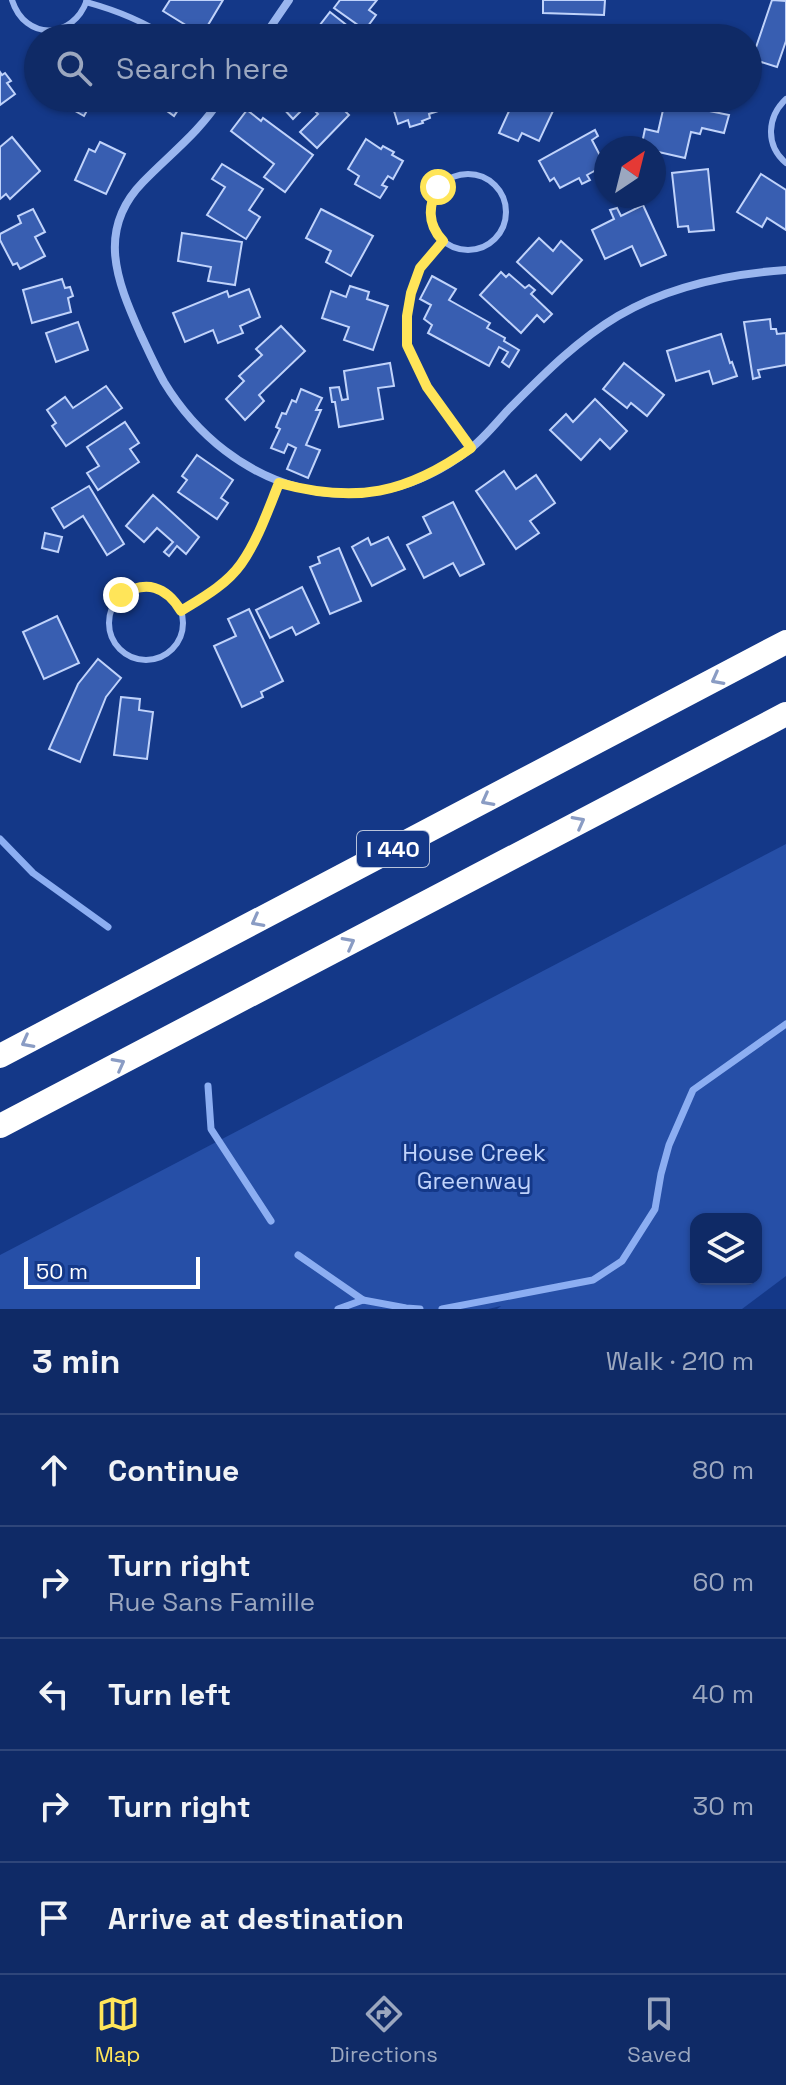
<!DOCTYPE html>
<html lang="en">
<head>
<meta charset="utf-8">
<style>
  body { margin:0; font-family:"Space Grotesk",sans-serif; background:#18326c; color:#f1f3f6 }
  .controls { position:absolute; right:24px; bottom:24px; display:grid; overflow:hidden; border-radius:16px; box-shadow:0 2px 6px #0004 }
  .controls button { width:72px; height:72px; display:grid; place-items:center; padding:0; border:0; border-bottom:2px solid #2f467a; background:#0f2a66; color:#f1f3f6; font:40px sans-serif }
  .compass { position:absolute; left:594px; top:136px; width:72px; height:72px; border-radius:50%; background:#0f2a66; box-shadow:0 2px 6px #0004; rotate:35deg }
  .scale { position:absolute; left:24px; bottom:20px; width:176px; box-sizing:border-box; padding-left:8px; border:4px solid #fff; border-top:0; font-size:22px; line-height:28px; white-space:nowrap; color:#fff; -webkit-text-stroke:6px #143888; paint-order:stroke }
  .stop { position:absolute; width:24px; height:24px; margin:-18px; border:6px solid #ffe559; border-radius:50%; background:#fff }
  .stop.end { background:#ffe559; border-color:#fff; box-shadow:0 2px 8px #0008 }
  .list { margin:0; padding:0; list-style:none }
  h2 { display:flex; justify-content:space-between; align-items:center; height:104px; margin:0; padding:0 32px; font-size:34px }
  h2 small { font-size:26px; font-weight:400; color:#9ba7bf }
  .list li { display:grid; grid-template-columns:52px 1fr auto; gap:24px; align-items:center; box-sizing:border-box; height:112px; padding:0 32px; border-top:2px solid #2f467a }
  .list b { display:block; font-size:30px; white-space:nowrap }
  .list p { margin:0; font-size:26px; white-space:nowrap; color:#9ba7bf }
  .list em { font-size:26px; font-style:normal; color:#9ba7bf }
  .icon { flex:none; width:44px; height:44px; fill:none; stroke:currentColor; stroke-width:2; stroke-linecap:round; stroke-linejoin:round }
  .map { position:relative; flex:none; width:786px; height:1309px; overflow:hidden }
  .search { position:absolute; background:#0f2a66; box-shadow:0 2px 6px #0004; left:24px; right:24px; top:24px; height:88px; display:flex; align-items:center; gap:20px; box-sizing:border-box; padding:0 28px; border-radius:44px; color:#9ba7bf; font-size:30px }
  .sheet { height:664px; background:#0f2a66 }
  nav { display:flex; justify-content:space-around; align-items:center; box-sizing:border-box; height:112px; border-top:2px solid #2f467a; background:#0f2a66; font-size:22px; color:#9ba7bf }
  nav a { display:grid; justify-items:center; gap:4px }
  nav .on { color:#ffe559 }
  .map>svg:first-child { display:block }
</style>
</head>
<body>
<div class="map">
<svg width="786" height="1309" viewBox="0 0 786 1309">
  <rect width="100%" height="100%" fill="#143888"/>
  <path fill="#264fa7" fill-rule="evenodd" d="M786 844V1276L742 1309H497L501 1306 488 1309H0V1255ZM756 1219V1279H696V1219Z"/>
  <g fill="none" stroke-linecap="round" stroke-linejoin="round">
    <g stroke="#8caef2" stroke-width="7">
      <polyline points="0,839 33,873 108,927"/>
      <polyline points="208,1086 211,1129 271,1221"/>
      <polyline points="298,1255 363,1300"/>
      <polyline points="338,1309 363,1300 406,1308 420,1309"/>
      <polyline points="442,1309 593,1280 622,1261 655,1209 661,1174 669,1145 693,1090 786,1024"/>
    </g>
  </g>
  <g fill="#385eb1" stroke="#c0d3fb" stroke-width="2">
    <polygon points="170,0 223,0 202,35 163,11"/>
    <polygon points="340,0 377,0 369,10 376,15 365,30 334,8"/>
    <polygon points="543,0 605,0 604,15 543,13"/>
    <polygon points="772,0 786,1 786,41 777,67 752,59"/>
    <polygon points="330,12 363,38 317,38 313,34"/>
    <polygon points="0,72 2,75 5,73 11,81 7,83 15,94 0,105"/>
    <polygon points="52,98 94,98 84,116"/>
    <polygon points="149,98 186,98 174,116"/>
    <polygon points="302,98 332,98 349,115 317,148 300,132 318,114"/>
    <polygon points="390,98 437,98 441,110 429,114 430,118 422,121 423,123 410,127 408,120 398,124"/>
    <polygon points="515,98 559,98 539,141 522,133 518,141 499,133"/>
    <polygon points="657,98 676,98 675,104 729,115 724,133 702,128 700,134 691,132 685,158 654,151 654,148 641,148 645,129 658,132 663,110 654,108"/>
    <polygon points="290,102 300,112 293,119 283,108"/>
    <polygon points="247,110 261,121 263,118 313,155 285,192 264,177 274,164 231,131"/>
    <polygon points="595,130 598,136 592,140 605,165 587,175 590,180 582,184 579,178 560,188 554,178 550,181 539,161"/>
    <polygon points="12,137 40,171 10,199 6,194 0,199 0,147"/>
    <polygon points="366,139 381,149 383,146 394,152 392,155 403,161 393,179 388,176 382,185 387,187 380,198 355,184 359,176 348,169"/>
    <polygon points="100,142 125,154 106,194 75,180 89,149 95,152"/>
    <polygon points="222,164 263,189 249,210 260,217 246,239 207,215 225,187 212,179"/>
    <polygon points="708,169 714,230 689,232 688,226 678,227 672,173"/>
    <polygon points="761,174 786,190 786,230 767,218 762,227 737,212"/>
    <polygon points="643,205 666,255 641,266 632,246 605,259 592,230 614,219 610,210 617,208 621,216"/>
    <polygon points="33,209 45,232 35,237 45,256 20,269 17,263 13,265 0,240 0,234 21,223 18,216"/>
    <polygon points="321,209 373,236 351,276 326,262 331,251 306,238"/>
    <polygon points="182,233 242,242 235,285 208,281 211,267 178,261"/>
    <polygon points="539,238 553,251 561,241 582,260 552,294 517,262"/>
    <polygon points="501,272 506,277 509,274 525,288 529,285 535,290 531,294 552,314 544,322 537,315 521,333 480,295"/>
    <polygon points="432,276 456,289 449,300 490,323 487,328 505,338 504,341 519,350 509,367 502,362 508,352 499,347 489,366 428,333 432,325 424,319 431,305 420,299"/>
    <polygon points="62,279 65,288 70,287 73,296 68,298 71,312 32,323 23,290"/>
    <polygon points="350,286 369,292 367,299 388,306 373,350 344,340 349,327 322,318 331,291 346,297"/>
    <polygon points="249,289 260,317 240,326 243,333 218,343 213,330 185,342 173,313 227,291 229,297"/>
    <polygon points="770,319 771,329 776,329 777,334 786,333 786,365 758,370 760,377 753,379 744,322"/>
    <polygon points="78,322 88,350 56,362 46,333"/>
    <polygon points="281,326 305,351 259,395 264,401 245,420 226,399 244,381 239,376 262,355 256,349"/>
    <polygon points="721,334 730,363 732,362 737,376 713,384 709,371 676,381 667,351"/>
    <polygon points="390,363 394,386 378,388 383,419 339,427 335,402 332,402 330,388 339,387 342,400 348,399 344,371"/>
    <polygon points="624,363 664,395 647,416 631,403 627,408 603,389"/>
    <polygon points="106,386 122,408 66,446 52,426 56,423 47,410 65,397 73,408"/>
    <polygon points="301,389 322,398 316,410 321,410 306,445 320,450 308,478 287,469 296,448 288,444 284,453 271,448 280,429 276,427 282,413 286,414 292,400 296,402"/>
    <polygon points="595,399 627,431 610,449 600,439 581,460 550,430 566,414 573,422"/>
    <polygon points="125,422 139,443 130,449 139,462 98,490 87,473 99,466 87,447"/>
    <polygon points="197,455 233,480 221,498 228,503 217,519 178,492 187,480 182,476"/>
    <polygon points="504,471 516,489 536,475 555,503 530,521 539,533 516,549 476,491"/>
    <polygon points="89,486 124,544 107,555 83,516 64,528 52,508"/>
    <polygon points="153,495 199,537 186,554 177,546 169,556 164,552 173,542 157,528 144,542 126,526"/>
    <polygon points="453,502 484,564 460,576 453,563 424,578 407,545 431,533 423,517"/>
    <polygon points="45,533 62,537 58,552 42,548"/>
    <polygon points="388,537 405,569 372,586 352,547 368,538 371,545"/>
    <polygon points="339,548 361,601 330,614 310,567 320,563 318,557"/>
    <polygon points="302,587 319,623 296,635 292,627 270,638 256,610"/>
    <polygon points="249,609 283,681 261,692 263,697 242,707 214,646 236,636 228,619"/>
    <polygon points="57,616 79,663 44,679 23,632"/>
    <polygon points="98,659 121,678 106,697 80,762 49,749 78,684"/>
    <polygon points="121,697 140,699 139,710 153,712 147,759 114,755"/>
  </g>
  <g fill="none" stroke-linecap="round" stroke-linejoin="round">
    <g stroke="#9ab6ef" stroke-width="6">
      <path d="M12 0C25 41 73 40 87 0"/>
      <path d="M86 2C116 10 143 21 169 38"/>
      <path d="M786 99C767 117 765 145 786 163"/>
      <circle cx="468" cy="212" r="38"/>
      <polyline points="443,241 420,268 411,293 407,316 407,345 427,387 471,448"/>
      <circle cx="146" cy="623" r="37"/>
      <path d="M181 611C202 598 226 585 241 564 258 540 268 510 279 483"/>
    </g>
    <g stroke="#9ab6ef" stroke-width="8">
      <polyline points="263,38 289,0"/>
      <path d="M221 98C200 132 170 154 143 182 96 230 117 281 140 333 148 350 155 366 164 382 231 492 363 533 470 449 484 438 496 423 508 410 542 376 576 341 618 316 669 286 727 274 786 270"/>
    </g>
    <g stroke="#fff" stroke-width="24">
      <polyline points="0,1056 786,642"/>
      <polyline points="0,1126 786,714"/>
    </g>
  </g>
  <defs><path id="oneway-chevron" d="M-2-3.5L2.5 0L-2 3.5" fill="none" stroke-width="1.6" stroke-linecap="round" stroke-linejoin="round" transform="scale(2)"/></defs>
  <g stroke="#8a9cc4">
    <use href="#oneway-chevron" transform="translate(717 679) rotate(152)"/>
    <use href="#oneway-chevron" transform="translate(487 800) rotate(152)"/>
    <use href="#oneway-chevron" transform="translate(579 822) rotate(-28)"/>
    <use href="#oneway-chevron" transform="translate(257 921) rotate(152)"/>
    <use href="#oneway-chevron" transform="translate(349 943) rotate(-28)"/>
    <use href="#oneway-chevron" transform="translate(27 1042) rotate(152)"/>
    <use href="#oneway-chevron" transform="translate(119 1064) rotate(-28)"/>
  </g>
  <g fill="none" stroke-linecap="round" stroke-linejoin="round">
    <path stroke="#ffe559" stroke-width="10" d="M121 595C146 580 166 586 181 611 202 598 226 585 241 564 258 540 268 510 279 483 356 504 406 494 471 448L427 387 407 345V316L411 293 420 268 443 241C427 224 428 206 438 187"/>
  </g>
  <g text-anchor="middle" stroke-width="6" stroke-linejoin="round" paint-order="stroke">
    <rect fill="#143888" stroke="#b8c3db" stroke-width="2" x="357" y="831" width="72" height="36" rx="6"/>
    <g font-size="22" font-weight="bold" fill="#fff">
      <text x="393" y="857">I 440</text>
    </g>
    <g font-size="24" fill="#c0d3fb" stroke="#143888">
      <text x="474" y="1161">House Creek<tspan x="474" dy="28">Greenway</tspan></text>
    </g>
  </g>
</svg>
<div class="controls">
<button><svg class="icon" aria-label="layers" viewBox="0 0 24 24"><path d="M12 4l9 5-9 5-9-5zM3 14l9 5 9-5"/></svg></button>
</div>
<svg class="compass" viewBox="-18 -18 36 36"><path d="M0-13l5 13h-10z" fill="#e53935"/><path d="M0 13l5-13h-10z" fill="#9ba7bf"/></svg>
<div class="scale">50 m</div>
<div class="stop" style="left:438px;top:187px"></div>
<div class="stop end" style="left:121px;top:595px"></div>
<div class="search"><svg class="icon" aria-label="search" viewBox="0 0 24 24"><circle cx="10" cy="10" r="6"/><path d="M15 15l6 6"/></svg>Search here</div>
</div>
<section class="sheet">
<h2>3 min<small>Walk · 210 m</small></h2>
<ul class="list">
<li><svg class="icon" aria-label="ahead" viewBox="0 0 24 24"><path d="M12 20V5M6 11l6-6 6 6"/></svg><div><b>Continue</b></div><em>80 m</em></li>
<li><svg class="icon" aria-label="right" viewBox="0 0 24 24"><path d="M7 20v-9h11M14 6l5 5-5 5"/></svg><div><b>Turn right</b><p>Rue Sans Famille</p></div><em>60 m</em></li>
<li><svg class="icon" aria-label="left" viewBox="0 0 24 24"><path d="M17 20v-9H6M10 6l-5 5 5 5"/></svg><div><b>Turn left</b></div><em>40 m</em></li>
<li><svg class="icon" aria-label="right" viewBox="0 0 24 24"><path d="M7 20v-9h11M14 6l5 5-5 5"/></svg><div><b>Turn right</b></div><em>30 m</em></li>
<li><svg class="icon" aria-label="arrive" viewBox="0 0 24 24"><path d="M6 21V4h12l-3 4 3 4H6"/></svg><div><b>Arrive at destination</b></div></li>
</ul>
</section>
<nav>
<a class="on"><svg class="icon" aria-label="map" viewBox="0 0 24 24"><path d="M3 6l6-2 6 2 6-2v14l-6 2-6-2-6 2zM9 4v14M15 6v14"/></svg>Map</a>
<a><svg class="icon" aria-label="directions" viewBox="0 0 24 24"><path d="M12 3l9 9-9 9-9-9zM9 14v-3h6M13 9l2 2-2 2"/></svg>Directions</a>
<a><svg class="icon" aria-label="saved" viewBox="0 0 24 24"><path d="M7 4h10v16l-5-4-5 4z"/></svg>Saved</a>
</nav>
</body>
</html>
